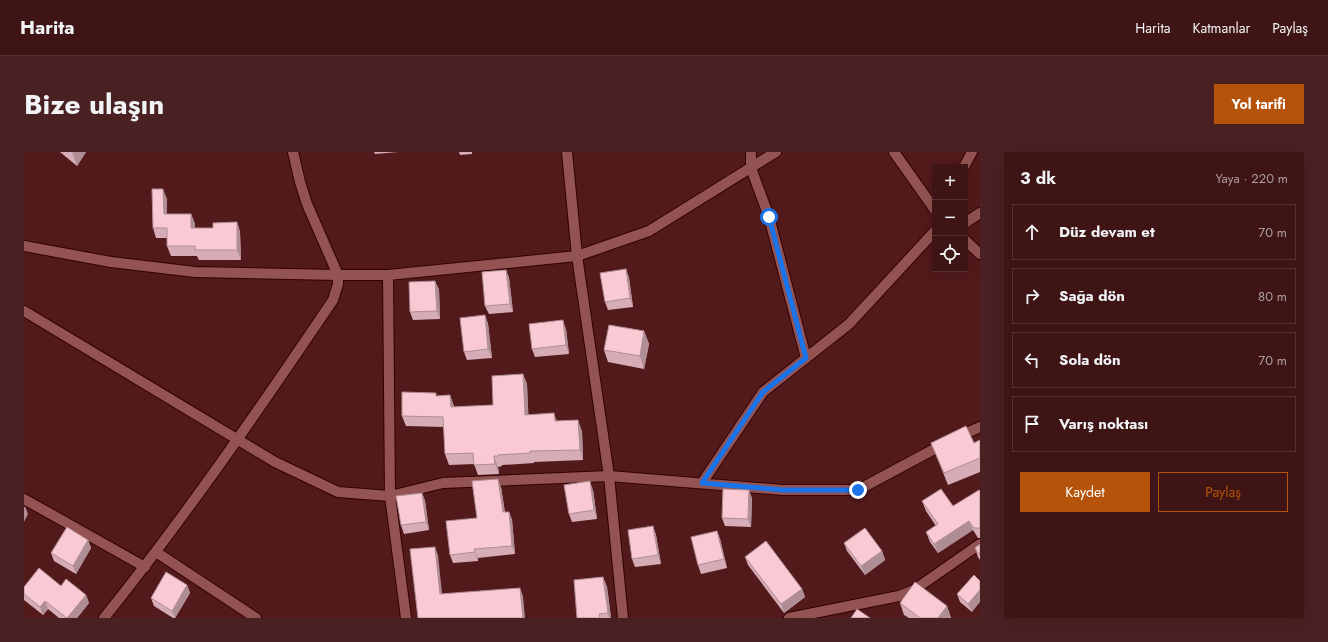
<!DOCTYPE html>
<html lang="tr">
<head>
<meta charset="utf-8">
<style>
  body { margin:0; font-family:Jost,sans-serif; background:#492122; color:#f1f3f6 }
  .controls { position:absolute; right:12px; top:12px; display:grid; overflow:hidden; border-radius:0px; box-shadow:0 4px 16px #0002 }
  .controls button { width:36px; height:36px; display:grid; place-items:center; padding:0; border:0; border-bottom:1px solid #573334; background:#3e1414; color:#f1f3f6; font:20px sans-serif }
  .stop { position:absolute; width:12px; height:12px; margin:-9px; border:3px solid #1a73e8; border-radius:50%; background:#fff }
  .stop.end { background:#1a73e8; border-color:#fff; box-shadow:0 1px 4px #0008 }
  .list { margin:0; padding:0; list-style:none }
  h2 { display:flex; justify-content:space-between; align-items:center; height:52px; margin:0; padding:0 16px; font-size:17px }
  h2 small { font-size:13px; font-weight:400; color:#ad9ea0 }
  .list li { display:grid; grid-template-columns:26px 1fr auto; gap:12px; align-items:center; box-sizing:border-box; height:56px; margin:0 8px 8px; padding:0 8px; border:1px solid #573334; border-radius:0px }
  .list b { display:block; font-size:15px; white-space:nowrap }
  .list em { font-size:13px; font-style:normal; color:#ad9ea0 }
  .actions { display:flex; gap:8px; padding:12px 16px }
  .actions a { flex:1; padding:9px 0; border:1px solid #b45309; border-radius:0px; text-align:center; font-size:14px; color:#b45309 }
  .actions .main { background:#b45309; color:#fff }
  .icon { flex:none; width:22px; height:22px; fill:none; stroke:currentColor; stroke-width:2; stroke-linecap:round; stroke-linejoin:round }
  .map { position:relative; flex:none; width:956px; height:466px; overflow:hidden; border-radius:0px }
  header { display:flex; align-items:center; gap:24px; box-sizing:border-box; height:56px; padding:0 20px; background:#3e1414; border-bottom:1px solid #573334 }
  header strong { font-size:19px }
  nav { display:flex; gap:22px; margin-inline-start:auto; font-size:14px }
  .intro { display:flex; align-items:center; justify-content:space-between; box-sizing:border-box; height:96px; padding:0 24px }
  h1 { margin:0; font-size:28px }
  .button { padding:10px 18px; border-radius:0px; background:#b45309; color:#fff; font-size:14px; font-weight:700 }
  main { display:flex; gap:24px; padding:0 24px }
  aside { flex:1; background:#3e1414; border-radius:0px; box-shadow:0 4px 16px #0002 }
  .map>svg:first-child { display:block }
</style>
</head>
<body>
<header>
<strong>Harita</strong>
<nav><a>Harita</a><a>Katmanlar</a><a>Paylaş</a></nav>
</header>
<div class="intro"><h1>Bize ulaşın</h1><a class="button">Yol tarifi</a></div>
<main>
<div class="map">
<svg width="956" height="466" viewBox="0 0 956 466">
  <rect width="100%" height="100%" fill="#521a1b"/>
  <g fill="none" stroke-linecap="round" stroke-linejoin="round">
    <g stroke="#340004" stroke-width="12">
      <g id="minor">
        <polyline points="543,0 553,104 585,324 599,466"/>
        <polyline points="727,0 727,16 745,65 782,206"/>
        <polyline points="870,0 911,58"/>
        <polyline points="940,15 948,0"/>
        <polyline points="941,71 956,61"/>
        <polyline points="941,88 956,102"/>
        <polyline points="0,94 87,110 171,120 314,123 364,123 553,104 625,79 752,0"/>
        <polyline points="364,123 366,344 382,466"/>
        <polyline points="0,159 251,310 314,340 366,344 419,331 585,324 759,338 834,338 929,287 956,275"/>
        <polyline points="678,331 739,240 825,172 911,79"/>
        <polyline points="0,347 121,415"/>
        <polyline points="132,400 232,466"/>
        <path d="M80 466C162 364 236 256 309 148L314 132V123L283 52 276 30 269 0"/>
        <polyline points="765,466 875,444 890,438 956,392"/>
      </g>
    </g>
    <use href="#minor" stroke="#925352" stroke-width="10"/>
  </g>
  <g fill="#d6adb6">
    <polygon points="36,0 62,0 53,14"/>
    <polygon points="350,0 374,0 351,2"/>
    <polygon points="435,0 448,0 448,2 436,3"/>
    <polygon points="143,47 143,62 167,62 171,72 171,76 189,76 213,70 216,80 217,108 175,108 173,104 147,104 143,94 143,86 132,86 129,76"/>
    <polygon points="602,117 605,126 609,155 584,158 581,150"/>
    <polygon points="482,118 485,126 489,160 465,162 461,154"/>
    <polygon points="411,129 415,138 416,167 389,168 386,160"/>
    <polygon points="461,163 464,172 468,206 443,208 440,200"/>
    <polygon points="542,177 545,202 511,205 508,197"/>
    <polygon points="620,179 625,192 620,217 584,210 580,198"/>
    <polygon points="499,222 503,232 504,262 533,269 558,279 559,308 510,310 510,311 478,313 478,314 474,315 475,322 454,323 450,312 425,313 421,302 420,275 382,274 378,264 413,244 426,243 430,255 469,253"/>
    <polygon points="956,288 956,320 924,333 907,291 950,291"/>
    <polygon points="477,335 481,360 485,360 488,368 491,402 454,406 454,409 429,411 426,403"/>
    <polygon points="569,338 573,367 548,370 545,362"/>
    <polygon points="956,339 956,386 954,386 949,378 914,401 906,390 902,380 912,374 902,359 898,349 929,354"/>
    <polygon points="398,341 401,349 405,378 380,382 377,373"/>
    <polygon points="728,346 727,375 701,374 698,366"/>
    <polygon points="629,374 632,383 637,412 611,415 608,407"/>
    <polygon points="693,379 696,387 703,416 677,422 674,413"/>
    <polygon points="64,388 67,396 52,422 30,409 27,401"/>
    <polygon points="820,391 858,399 861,408 841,423 823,399"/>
    <polygon points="956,392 956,408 954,405 951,396"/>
    <polygon points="721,405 778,437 781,445 760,461 724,413"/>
    <polygon points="950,423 948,460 936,450 933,442"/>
    <polygon points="579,425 583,435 587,466 553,466"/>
    <polygon points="163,433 166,441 151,466 149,466 130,454 127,446"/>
    <polygon points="37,434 62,443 65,451 53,466 35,466 24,457 19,463 0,448 0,435"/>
    <polygon points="876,451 923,454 927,466 885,466 880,463"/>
  </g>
  <g fill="#ae8d94">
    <polygon points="48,0 62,0 53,14"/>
    <polygon points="139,37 143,47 143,72 140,62"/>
    <polygon points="167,62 171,72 171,86 167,76"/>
    <polygon points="213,70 216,80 217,108 213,98"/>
    <polygon points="602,117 605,126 609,155 606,146"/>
    <polygon points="482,118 485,126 489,160 486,152"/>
    <polygon points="411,129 415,138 416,167 413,159"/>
    <polygon points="461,163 464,172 468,206 464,197"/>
    <polygon points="539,168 542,177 545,202 542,193"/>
    <polygon points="620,179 625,192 620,217 616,204"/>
    <polygon points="499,222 503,232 505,273 501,263"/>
    <polygon points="426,243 430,254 430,265 427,255"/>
    <polygon points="530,261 534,272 531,269"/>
    <polygon points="554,268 558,279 559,308 556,298"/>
    <polygon points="470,304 474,315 475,322 471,312"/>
    <polygon points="474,327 477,335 482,369 479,360"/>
    <polygon points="566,329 569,338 573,367 570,358"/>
    <polygon points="725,338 728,346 727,375 724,367"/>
    <polygon points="398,341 401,349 405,378 402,370"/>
    <polygon points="1,354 4,362 0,370 0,356"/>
    <polygon points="485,360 488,368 491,402 488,394"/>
    <polygon points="945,369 949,378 914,401 910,392"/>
    <polygon points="629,374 632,383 637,412 634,403"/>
    <polygon points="693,379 696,387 703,416 700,407"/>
    <polygon points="64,388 67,396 52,422 49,414"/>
    <polygon points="411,395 414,403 419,451 416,442"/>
    <polygon points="450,397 454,406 454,409"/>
    <polygon points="858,399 861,408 841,423 837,414"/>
    <polygon points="579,425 583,435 587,466 585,466 584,461"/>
    <polygon points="163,433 166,441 151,466 148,459"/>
    <polygon points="496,436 499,444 501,466 499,466"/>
    <polygon points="778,437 781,445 760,461 757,452"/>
    <polygon points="956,438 956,450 948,460 944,452"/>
    <polygon points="62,443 65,451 53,466 43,466"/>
    <polygon points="21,449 24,457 19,463 16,455"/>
    <polygon points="923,454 927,466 914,466"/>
  </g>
  <g fill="#f9c9d4" stroke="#ae8d94">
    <polygon points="128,37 139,37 140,62 167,62 167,76 189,76 189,71 213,70 213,98 171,98 171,94 143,94 143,76 129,76"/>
    <polygon points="602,117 606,146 581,150 576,121"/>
    <polygon points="482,118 486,152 461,154 458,120"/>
    <polygon points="411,129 413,159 386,160 385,130"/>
    <polygon points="461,163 464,197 440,200 436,166"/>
    <polygon points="539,168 542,193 508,197 505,172"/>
    <polygon points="585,173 620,179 616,204 580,198"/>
    <polygon points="499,222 501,263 530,261 531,269 554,268 556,298 506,299 506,301 474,303 475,304 470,304 471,312 450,313 449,301 421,302 419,265 378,264 378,240 412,241 412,244 426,243 427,255 469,253 468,224"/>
    <polygon points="942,274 950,291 956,288 956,306 920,321 907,291"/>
    <polygon points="474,327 479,360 485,360 488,394 450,397 451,400 426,403 422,369 453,366 448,329"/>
    <polygon points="566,329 570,358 545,362 540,333"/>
    <polygon points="699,337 725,338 724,367 698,366"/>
    <polygon points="917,337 929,354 955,338 956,339 956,377 955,376 950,376 945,369 910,392 902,380 914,372 898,349"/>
    <polygon points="398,341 402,370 377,373 372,344"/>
    <polygon points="629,374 634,403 608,407 604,378"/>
    <polygon points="43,375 64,388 49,414 27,401"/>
    <polygon points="841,376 858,399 837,414 820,391"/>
    <polygon points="693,379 700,407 674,413 667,385"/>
    <polygon points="742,389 778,437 757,452 721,405"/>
    <polygon points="956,392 956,403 951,396"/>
    <polygon points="411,395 416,442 496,436 499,466 394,466 386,397"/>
    <polygon points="15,416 37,434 42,427 62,443 43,466 21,449 16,455 0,442 0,435"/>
    <polygon points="142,420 163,433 148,459 127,446"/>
    <polygon points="950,423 956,429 956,438 944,452 933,442"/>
    <polygon points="579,425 584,461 575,462 576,466 553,466 550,428"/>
    <polygon points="891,430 923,454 914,466 896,466 876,451"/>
    <polygon points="833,457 846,466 827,466"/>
  </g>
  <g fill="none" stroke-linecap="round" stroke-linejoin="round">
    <polyline stroke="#1a73e8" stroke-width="5" points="745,65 782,206 739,240 678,331 759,338 834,338"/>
  </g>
</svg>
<div class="controls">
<button>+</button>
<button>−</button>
<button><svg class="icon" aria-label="locate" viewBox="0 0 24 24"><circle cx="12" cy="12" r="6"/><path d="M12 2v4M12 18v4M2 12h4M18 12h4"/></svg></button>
</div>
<div class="stop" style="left:745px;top:65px"></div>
<div class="stop end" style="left:834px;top:338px"></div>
</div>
<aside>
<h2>3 dk<small>Yaya · 220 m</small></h2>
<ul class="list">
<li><svg class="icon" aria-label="ahead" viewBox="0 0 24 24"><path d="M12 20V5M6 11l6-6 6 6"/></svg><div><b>Düz devam et</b></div><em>70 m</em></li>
<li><svg class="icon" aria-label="right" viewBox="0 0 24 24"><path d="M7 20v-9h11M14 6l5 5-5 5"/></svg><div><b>Sağa dön</b></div><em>80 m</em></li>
<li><svg class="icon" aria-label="left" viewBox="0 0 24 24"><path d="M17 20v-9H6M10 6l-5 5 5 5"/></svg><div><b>Sola dön</b></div><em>70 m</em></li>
<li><svg class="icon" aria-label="arrive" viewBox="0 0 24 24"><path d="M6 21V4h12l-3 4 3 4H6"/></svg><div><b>Varış noktası</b></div></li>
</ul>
<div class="actions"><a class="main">Kaydet</a><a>Paylaş</a></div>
</aside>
</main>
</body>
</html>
